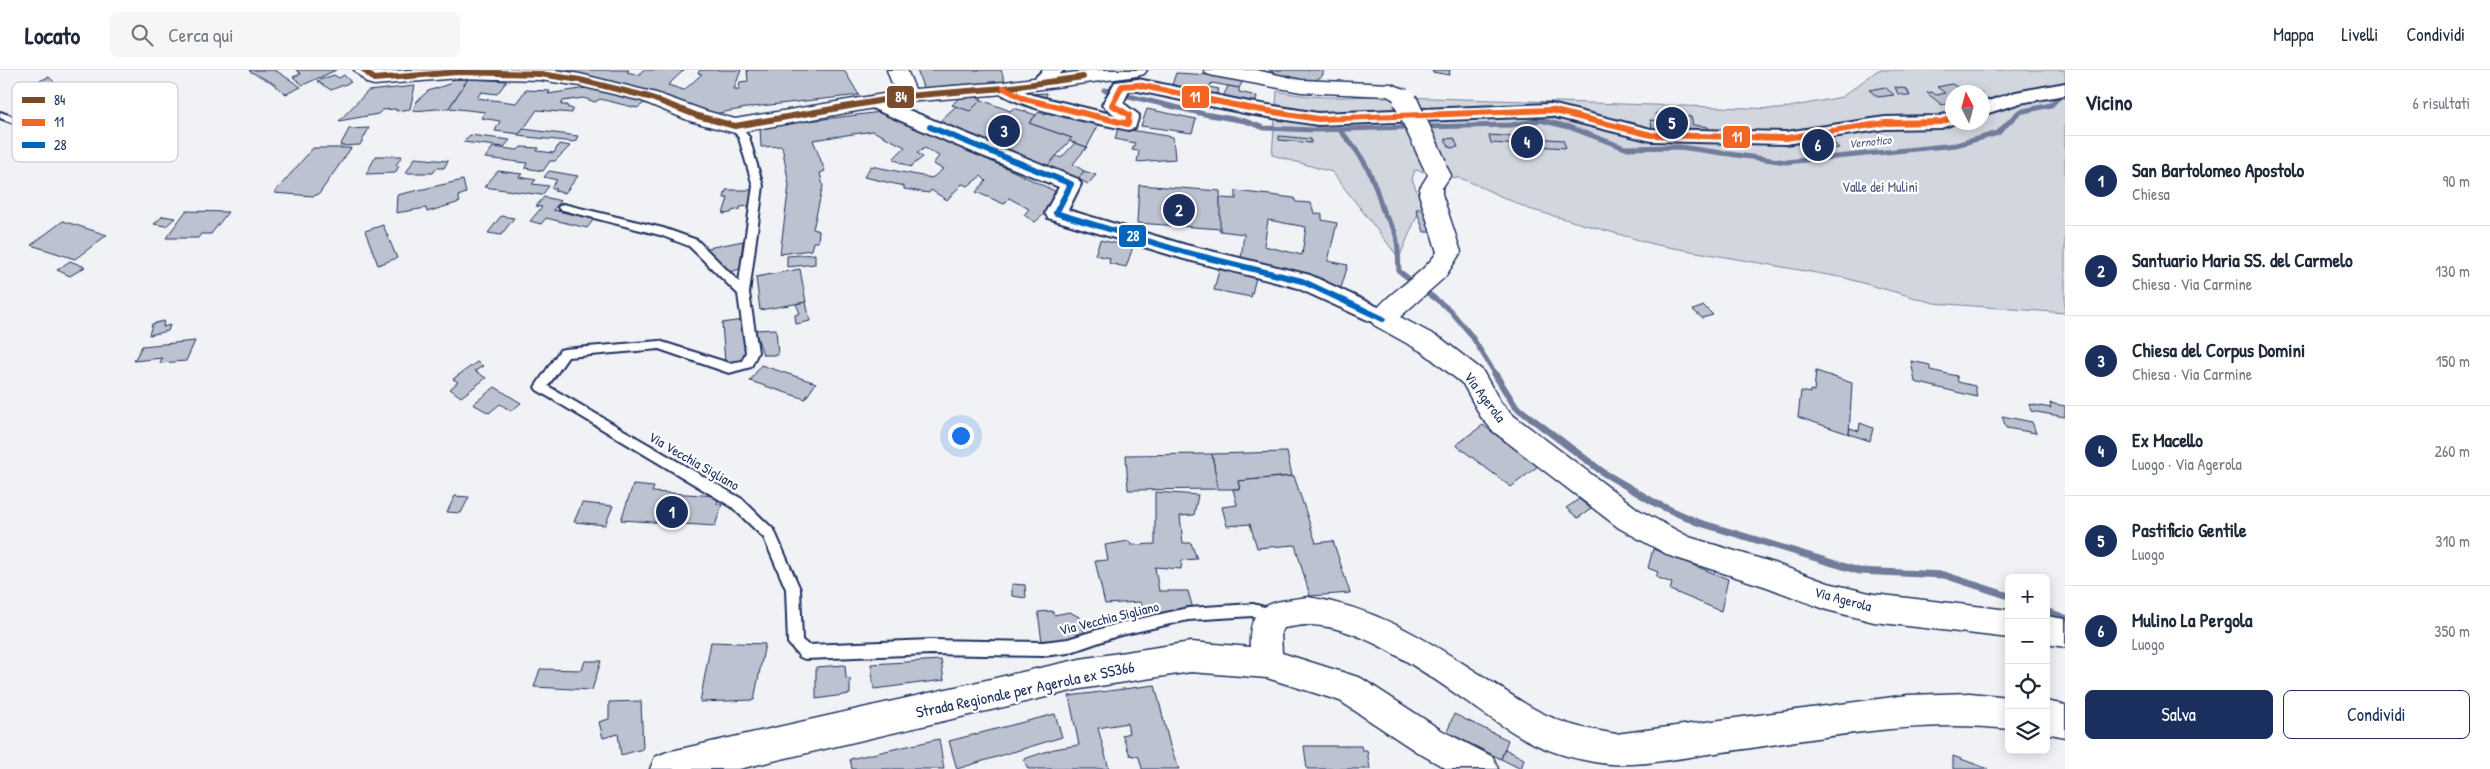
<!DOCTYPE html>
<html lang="it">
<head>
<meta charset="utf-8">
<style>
  body { margin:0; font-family:"Patrick Hand",sans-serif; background:#f6f6f7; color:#1f2937 }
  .controls { position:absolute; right:15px; bottom:15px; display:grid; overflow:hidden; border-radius:8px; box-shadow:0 2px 12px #0003 }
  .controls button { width:45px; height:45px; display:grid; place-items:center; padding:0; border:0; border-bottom:1px solid #e0e1e3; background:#fff; color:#1f2937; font:25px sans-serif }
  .compass { position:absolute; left:1945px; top:15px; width:45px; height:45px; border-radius:50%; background:#fff; box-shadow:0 2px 12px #0003; rotate:354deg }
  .you { position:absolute; left:960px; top:365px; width:18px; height:18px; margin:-12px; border:4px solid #fff; border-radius:50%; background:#1a73e8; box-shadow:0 0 0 8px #1a73e833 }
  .badge { display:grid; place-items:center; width:32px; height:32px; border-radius:50%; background:#1b2f5e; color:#fff; font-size:16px; font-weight:700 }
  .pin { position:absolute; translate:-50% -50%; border:2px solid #fff; box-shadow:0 1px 5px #0006 }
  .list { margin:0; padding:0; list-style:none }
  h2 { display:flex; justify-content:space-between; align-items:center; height:65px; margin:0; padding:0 20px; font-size:21px }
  h2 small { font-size:16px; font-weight:400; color:#747a83 }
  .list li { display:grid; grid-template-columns:32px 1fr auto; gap:15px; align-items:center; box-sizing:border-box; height:90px; padding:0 20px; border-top:1px solid #e0e1e3 }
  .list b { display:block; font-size:19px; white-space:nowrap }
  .list p { margin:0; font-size:16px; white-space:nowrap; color:#747a83 }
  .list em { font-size:16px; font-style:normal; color:#747a83 }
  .actions { display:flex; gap:10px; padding:15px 20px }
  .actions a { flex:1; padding:11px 0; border:1px solid #1b2f5e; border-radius:8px; text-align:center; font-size:18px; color:#1b2f5e }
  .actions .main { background:#1b2f5e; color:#fff }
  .icon { flex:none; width:28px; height:28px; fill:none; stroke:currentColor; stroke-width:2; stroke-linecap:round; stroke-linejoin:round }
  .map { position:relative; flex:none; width:2065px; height:699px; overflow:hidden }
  header { display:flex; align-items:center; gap:30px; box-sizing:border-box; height:70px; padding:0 25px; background:#fff; border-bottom:1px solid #e0e1e3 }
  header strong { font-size:24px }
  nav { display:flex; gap:28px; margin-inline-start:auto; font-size:18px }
  .search { width:350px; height:45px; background:#f6f6f7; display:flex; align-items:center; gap:12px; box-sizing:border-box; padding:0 18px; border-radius:8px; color:#747a83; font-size:19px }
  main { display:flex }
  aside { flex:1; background:#fff }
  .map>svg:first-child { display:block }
</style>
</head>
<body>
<header>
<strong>Locato</strong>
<div class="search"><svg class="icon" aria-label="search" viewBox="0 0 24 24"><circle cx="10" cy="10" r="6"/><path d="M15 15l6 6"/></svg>Cerca qui</div>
<nav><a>Mappa</a><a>Livelli</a><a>Condividi</a></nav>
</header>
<main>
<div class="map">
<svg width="2065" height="699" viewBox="0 0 2065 699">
  <rect width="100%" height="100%" fill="#f1f2f5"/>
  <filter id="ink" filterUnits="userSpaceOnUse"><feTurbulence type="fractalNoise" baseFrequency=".02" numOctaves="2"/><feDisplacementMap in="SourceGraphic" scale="10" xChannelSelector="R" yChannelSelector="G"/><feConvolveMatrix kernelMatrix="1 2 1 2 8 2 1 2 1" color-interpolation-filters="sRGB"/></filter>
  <g filter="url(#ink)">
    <path fill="#d2d6df" stroke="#76829e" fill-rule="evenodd" d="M1878 0H2065V243L1934 233 1845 208 1657 175 1529 139 1463 109 1415 100 1412 109 1422 134 1399 188 1332 102 1272 85 1277 21C1309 28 1336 28 1368 26L1779 39 1842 27ZM1952 22H1982V52H1952Z"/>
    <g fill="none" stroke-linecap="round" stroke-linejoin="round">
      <g stroke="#707c9a" stroke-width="5">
        <polyline points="1104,20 1204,44 1245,51 1264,58 1314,60 1411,57"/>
        <polyline points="1423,57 1511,55 1540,50 1569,57 1625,78 1680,77 1786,92 1956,75 1998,63 2019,42 2051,35 2060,26 2065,26"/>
        <path d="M1340 60C1365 89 1372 102 1382 138 1384 146 1392 154 1395 162 1399 174 1398 189 1399 201L1450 240 1471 265 1496 305"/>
      </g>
      <g stroke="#707c9a" stroke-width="7">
        <polyline points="1495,304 1515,336 1604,403 1657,434 1697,452 1859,501 1944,505 2009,526"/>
        <polyline points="2046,541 2065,548"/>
      </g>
    </g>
    <g fill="#bcc2d0" stroke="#1b2f5e" fill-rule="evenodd">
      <polygon points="251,0 275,0 301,17 286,24 271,12 249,1"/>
      <polygon points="296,0 336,0 303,15 293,7 301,4"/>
      <polygon points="550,0 629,0 627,2 639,5 643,0 684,0 668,15 684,20 702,4 698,3 700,0 741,0 734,19 739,19 740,12 748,11 747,0 844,0 859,25 752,37 714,44 663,26"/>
      <polygon points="917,0 1001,0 1005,11 924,20"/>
      <polygon points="1269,0 1323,0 1323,5 1316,10 1305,11 1286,5 1281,6"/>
      <polygon points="1433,0 1450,0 1449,5 1432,2"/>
      <polygon points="1176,3 1242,7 1258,14 1243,11 1239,18 1212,13 1208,17 1219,19 1215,28 1171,18"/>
      <polygon points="334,5 339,8 344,5 351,12 331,20 317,11"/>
      <polygon points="49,7 85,42 55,55 51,51 45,54 17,25 21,24 17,20"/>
      <polygon points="454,9 468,9 449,38 413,41 417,31 428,21 449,14"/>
      <polygon points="468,9 507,11 497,24 481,22 477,28 516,33 526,20 550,21 548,24 593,17 646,32 637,38 600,29 595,32 583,28 563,31 561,35 568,35 567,37 573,39 572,43 537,40 520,64 495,61 500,51 481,48 485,42 449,38"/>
      <polygon points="1952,14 1965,22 1952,22 1952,32 1942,35 1927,23 1932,22 1936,25 1945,23 1937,17"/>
      <polygon points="415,16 410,39 396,41 396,39 382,40 378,44 339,51 368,21"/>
      <polygon points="1228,16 1239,18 1239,22 1257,26 1255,35 1222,29"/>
      <polygon points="1885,17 1894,25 1878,27 1869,20"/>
      <polygon points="1895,17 1907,19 1910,26 1898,24"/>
      <polygon points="964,23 1010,41 1014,38 1036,45 1029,53 1072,68 1044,100 937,54 956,36 952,35"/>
      <polygon points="964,23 982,29 970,41 952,35"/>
      <polygon points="1047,23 1045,30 1031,28 1029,24"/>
      <polygon points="1049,39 1099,54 1087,77 1069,71 1072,68 1029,53 1039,42 1045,45"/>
      <polygon points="1147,39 1196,49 1192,63 1141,56"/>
      <polygon points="881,42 1013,101 1065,126 1035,152 1024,145 1029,139 1009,128 1004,134 976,122 986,111 981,106 968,116 962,114 947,130 931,120 929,123 904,119 904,116 864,107 871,96 932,108 943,99 933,94 939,86 925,78 917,83 923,87 910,97 893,89 905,77 873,61 813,70 825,101 820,103 823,116 813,159 819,161 818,172 813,172 811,180 780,184 789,115 782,76 761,77 760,57"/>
      <polygon points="1656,43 1663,43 1666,51 1675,51 1673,45 1691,47 1693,55 1708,57 1712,65 1653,60 1650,50 1659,51"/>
      <polygon points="369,58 360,75 340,76 349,59"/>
      <polygon points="1118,58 1173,67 1175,89 1137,92 1139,81 1132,80 1135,73 1115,69"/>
      <polygon points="523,59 578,66 575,72 518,66"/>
      <polygon points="470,65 510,70 504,77 463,72"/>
      <polygon points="1489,65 1563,70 1566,78 1491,73"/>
      <polygon points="1279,66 1311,69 1311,73 1279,70"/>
      <polygon points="1454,68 1458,77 1450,78 1445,69"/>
      <polygon points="1829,68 1839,78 1806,81 1797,71"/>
      <polygon points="1075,73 1087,77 1073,94 1084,101 1078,109 1044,100 1056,86 1061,88"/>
      <polygon points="559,74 570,76 555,91 550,91 543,101 525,98 527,93 485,88 493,77 518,80 521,77 539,78 537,81 554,83"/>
      <polygon points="313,78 351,78 319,124 313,126 274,123"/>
      <polygon points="376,86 402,86 396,95 399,96 395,103 366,104"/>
      <polygon points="415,88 448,91 444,98 437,98 433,103 406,103"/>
      <polygon points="498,101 522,104 519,107 536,110 532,114 549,116 542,125 484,117"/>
      <polygon points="549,101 578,106 565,123 554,121 556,119 551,118 557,110 544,107"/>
      <polygon points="1084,101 1096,105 1088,114 1078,109"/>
      <polygon points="463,110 466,123 458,126 460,132 427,142 426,138 396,143 397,125"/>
      <polygon points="1139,115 1220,121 1221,159 1137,153"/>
      <polygon points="726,120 754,120 749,136 740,137 740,139 732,141 731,143 723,144 728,128 724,128"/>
      <path d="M1236 121 1294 128 1296 132 1311 133 1314 143 1322 144V150L1337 153 1328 191 1348 195 1341 218 1321 211 1323 209 1241 189 1244 164 1220 161V128L1236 129ZM1268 150 1306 157 1302 185 1264 176Z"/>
      <polygon points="544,127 561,131 553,140 594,149 587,158 546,148 541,154 530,151 542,137 536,136"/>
      <polygon points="1416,139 1427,139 1436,162 1424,162"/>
      <polygon points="186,141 228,142 211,164 201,164 198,168 166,168"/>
      <polygon points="163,146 175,148 166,156 154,154"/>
      <polygon points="501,146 514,148 501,165 488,163"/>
      <polygon points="63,151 107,165 75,189 31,175"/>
      <polygon points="383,155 397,188 378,195 365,161"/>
      <polygon points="1100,170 1133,177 1126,197 1109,193 1110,188 1095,185"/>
      <polygon points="743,171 740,199 727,203 703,179"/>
      <polygon points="815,184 815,194 787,197 787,186"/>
      <polygon points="70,191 85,197 70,206 57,200"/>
      <polygon points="1220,196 1257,204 1251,227 1214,220"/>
      <polygon points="800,199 806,232 760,240 756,207"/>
      <polygon points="806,232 810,251 796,254 795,245 800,243 796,234"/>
      <polygon points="1704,236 1713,245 1702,248 1693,240"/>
      <polygon points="742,250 745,280 744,287 739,292 725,293 722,253"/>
      <polygon points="164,251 163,257 170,255 168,261 149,265 152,254"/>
      <polygon points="776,259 778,285 763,285 755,260"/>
      <polygon points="195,271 186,291 160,293 162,288 134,291 142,276"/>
      <polygon points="1911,291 1930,295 1930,300 1957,306 1958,312 1975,316 1977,327 1915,312"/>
      <polygon points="477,292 483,296 475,301 486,308 461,327 450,319 458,312 453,309"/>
      <polygon points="761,295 816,313 805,329 750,311"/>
      <polygon points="1816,301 1852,313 1849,364 1798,347 1801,321 1810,323 1810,320 1814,321"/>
      <polygon points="495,317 521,333 511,341 500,334 489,343 473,334"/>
      <polygon points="2050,333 2065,336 2065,347 2031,341 2029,334 2051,338"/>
      <polygon points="2002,346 2032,352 2036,363 2006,358"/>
      <polygon points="1860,353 1873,358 1870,371 1849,364 1850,358 1859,361"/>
      <polygon points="1483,355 1538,396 1511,417 1456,375"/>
      <polygon points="1287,382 1292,406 1238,411 1240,419 1218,419 1212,384"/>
      <polygon points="1212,384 1218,419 1128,420 1126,385"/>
      <polygon points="1294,406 1316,473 1333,471 1350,523 1310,526 1295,475 1257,478 1250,454 1227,456 1222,437 1237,435 1233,419 1240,419 1238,411"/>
      <polygon points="633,415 654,417 652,422 719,426 717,434 722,434 715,456 621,450"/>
      <polygon points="1155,422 1198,425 1194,445 1180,446 1183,473 1191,473 1197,489 1182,490 1181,499 1155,497 1159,521 1188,521 1193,539 1148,548 1140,532 1105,534 1095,491 1108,490 1105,475 1129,471 1131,475 1155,474"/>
      <polygon points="455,426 469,427 461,443 447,442"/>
      <polygon points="1579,429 1591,439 1578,448 1566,438"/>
      <polygon points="582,433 613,436 605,455 574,452"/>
      <polygon points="1653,479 1728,509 1721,541 1670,520 1672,513 1656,507 1658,502 1648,498"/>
      <polygon points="1012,514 1025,515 1026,528 1012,526"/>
      <polygon points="1052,541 1054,545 1070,542 1079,547 1085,564 1061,571 1042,572 1038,542"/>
      <polygon points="711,572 765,574 754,630 700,632"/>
      <polygon points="941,590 944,610 874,619 871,594"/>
      <polygon points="585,591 601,591 592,620 534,617 540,599 582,600"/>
      <polygon points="845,595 846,608 850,609 850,624 816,629 816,597"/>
      <polygon points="1155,615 1170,676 1179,699 1142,699 1139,687 1130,685 1122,665 1129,663 1127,653 1098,658 1109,699 1028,699 1024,689 1054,679 1079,675 1069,626"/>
      <polygon points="641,631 643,679 621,685 618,664 603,668 599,652 609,649 609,632"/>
      <polygon points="1055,644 1062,667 957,699 949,671"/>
      <polygon points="1454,644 1508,670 1501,689 1447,662"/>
      <polygon points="939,669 944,699 852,699 850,689"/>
      <polygon points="1304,676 1361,676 1362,680 1367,680 1370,699 1307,699"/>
      <polygon points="1505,679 1524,689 1521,699 1501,689"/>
      <polygon points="1953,686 1988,699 1953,699"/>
    </g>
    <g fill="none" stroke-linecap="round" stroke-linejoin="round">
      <g stroke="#1b2f5e" stroke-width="4">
        <g id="lane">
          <polygon points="0,42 62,64 63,66 58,69 54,68 0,48"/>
          <polygon points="735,53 738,54 749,67 763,116 749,223 758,282 751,297 729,303 659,279 568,287 548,316 742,429 774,460 800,519 802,570 808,575 931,570 1043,572 1068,569 1117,554 1188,538 1253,534 1279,541 1281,545 1279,549 1274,551 1253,546 1188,550 1117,566 1068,583 1043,586 931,584 805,589 800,587 788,573 786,519 764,468 732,437 537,320 535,317 560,280 564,279 659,271 729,293 742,291 746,282 738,224 689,176 660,165 559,139 558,137 563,134 663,158 697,170 739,212 753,116 739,68 730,56"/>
        </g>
      </g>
      <g stroke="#1b2f5e" stroke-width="4">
        <g id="street">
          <polygon points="1043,0 1064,0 1047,16 1033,16 1031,12"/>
          <path d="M1138 9 1249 32 1318 43 1551 34 1651 59 1786 62 1885 47 1939 46 1952 42V52H1958L1941 58 1885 59 1786 74 1651 71 1551 46 1318 55 1249 44 1138 21H1129L1123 33 1139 45 1135 58 1128 60C1102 54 1008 37 995 18L997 14H1011L1032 25 1115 45 1102 35 1115 12Z"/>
          <polygon points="2065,13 2065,25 2020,33 1982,45 1982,33 2016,22"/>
          <polygon points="874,26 1078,109 1081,114 1068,140 1186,175 1310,205 1391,243 1395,249 1391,255 1383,257 1295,217 1184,189 1048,148 1045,143 1059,117 958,76 867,36 864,32 867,28"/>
        </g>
      </g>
      <g stroke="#1b2f5e" stroke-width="3">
        <g id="secondary">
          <polygon points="354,0 376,0 379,2 408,0 555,0 580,4 656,23 706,41 735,49 895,22 887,0 907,0 915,19 1004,12 1091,0 1147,0 1144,4 1137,6 1004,24 907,32 735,63 690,51 642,31 580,16 540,10 458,8 374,15 367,13"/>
          <path d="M1204 0H1256L1301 10 1391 14 1407 20 1416 30 1412 34C1399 38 1398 31 1387 26L1301 22 1214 6 1207 4Z"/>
          <path d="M1435 88 1443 90 1451 105 1442 118V124L1461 182 1445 207 1400 247 1442 269 1482 300 1501 333 1514 346 1639 440 1689 467 1771 492 1828 513 1874 524 2009 540V568L1874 552 1827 540 1767 517 1670 486 1619 458 1494 362 1481 347 1463 314 1424 283 1374 255 1370 249C1386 221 1420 209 1437 182L1419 124 1420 118 1428 105 1424 95 1427 90Z"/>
          <path d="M1308 527C1375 538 1421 566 1478 603 1502 618 1526 637 1553 648 1572 657 1595 660 1616 664L1908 625 1970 623 2009 627V659C1911 648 1813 670 1716 683 1677 688 1633 699 1594 692 1571 688 1546 681 1525 669 1464 636 1377 554 1307 555 1300 555 1292 557 1284 558L1281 563 1282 583 1361 608 1441 660 1493 687 1498 699H1447L1417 682 1340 631 1267 608 1191 602 1080 619 739 699H650L655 687 667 682 1080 589 1191 572 1250 577C1248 532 1271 532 1308 527Z"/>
          <polygon points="2046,546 2065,549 2065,577 2046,574"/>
          <polygon points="2046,631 2065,635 2065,667 2046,663"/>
        </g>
      </g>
      <use href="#lane" fill="#fff" fill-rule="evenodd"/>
      <use href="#street" fill="#fff" fill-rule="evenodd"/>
      <use href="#secondary" fill="#fff" fill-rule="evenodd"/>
      <g stroke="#1b2f5e" stroke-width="26" stroke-linecap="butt">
        <polyline id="secondary-bridge" points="1405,30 1435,95"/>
      </g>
      <use href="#secondary-bridge" stroke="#fff" stroke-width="23"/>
      <g stroke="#fff" stroke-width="9">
        <polyline id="bus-1" points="364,0 374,9 458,2 540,4 580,10 649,27 698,46 735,56 907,26 1004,18 1083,7"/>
      </g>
      <g stroke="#fff" stroke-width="9">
        <polyline id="bus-2" points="1004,18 1025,29 1128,54 1129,45 1112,35 1122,16 1138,15 1249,38 1318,49 1551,40 1651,65 1786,68 1885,53 1941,52 1952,48"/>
      </g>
      <g stroke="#fff" stroke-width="9">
        <polyline id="bus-3" points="930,57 1071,114 1056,143 1184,182 1302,211 1383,249"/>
      </g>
      <use href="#bus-1" stroke="#7a4b2a" stroke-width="6"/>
      <use href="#bus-2" stroke="#f26522" stroke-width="6"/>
      <use href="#bus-3" stroke="#0065bd" stroke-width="6"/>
    </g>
  </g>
  <g text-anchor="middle" stroke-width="4.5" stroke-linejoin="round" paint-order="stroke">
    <g font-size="12" font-style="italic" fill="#4c5c81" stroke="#fff">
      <text transform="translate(1870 72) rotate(-6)" y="4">Vernotico</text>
    </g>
    <g font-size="14" fill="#49597e" stroke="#fff">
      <text x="1880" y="122">Valle dei Mulini</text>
    </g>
    <g font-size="14" fill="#1b2f5e" stroke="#fff">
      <text transform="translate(1485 327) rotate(53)" y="5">Via Agerola</text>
      <text transform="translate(694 391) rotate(30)" y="5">Via Vecchia Sigliano</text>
      <text transform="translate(1843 529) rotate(15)" y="5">Via Agerola</text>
      <text transform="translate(1109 548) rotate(-14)" y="5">Via Vecchia Sigliano</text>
    </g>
    <g font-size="16" fill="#1b2f5e" stroke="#fff">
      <text transform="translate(1025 619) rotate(-12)" y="6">Strada Regionale per Agerola ex SS366</text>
    </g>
  </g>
  <rect x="12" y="12" width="166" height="80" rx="8" fill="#fff" stroke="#bbc1cf" stroke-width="1"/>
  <rect x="22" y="27" width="23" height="6" fill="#7a4b2a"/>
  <rect x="22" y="49" width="23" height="7" fill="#f26522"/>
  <rect x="22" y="72" width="23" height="6" fill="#0065bd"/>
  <g font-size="14" fill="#1b2f5e">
    <text x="54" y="35">84</text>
    <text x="54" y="57">11</text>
    <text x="54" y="80">28</text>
  </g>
  <g stroke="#fff" stroke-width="2">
    <rect x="1181" y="15" width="29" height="24" rx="5" fill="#f26522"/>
    <rect x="886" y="15" width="29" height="24" rx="5" fill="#7a4b2a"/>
    <rect x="1722" y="55" width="29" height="24" rx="5" fill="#f26522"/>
    <rect x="1118" y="154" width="29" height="24" rx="5" fill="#0065bd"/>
  </g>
  <g font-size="14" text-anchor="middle" font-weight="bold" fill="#fff">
    <text x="1195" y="32">11</text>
    <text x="901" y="32">84</text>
    <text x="1737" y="72">11</text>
    <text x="1133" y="171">28</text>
  </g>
</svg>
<div class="controls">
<button>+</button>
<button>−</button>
<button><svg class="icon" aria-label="locate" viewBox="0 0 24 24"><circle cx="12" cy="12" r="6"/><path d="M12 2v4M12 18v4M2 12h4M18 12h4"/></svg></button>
<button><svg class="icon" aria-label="layers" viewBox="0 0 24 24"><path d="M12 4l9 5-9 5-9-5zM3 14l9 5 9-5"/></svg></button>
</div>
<svg class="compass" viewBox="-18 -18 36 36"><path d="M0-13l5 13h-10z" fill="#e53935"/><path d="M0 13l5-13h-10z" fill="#747a83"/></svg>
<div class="you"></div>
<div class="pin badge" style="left:672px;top:442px">1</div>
<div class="pin badge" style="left:1179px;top:140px">2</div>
<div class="pin badge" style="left:1004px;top:61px">3</div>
<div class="pin badge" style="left:1527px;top:72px">4</div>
<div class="pin badge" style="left:1672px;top:53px">5</div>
<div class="pin badge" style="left:1818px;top:75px">6</div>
</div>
<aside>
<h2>Vicino<small>6 risultati</small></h2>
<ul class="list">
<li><span class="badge">1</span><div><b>San Bartolomeo Apostolo</b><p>Chiesa</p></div><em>90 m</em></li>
<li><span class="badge">2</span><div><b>Santuario Maria SS. del Carmelo</b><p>Chiesa · Via Carmine</p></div><em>130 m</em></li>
<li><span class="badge">3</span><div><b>Chiesa del Corpus Domini</b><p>Chiesa · Via Carmine</p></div><em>150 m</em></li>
<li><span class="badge">4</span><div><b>Ex Macello</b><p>Luogo · Via Agerola</p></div><em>260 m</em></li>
<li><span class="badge">5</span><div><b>Pastificio Gentile</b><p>Luogo</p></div><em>310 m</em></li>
<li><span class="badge">6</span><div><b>Mulino La Pergola</b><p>Luogo</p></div><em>350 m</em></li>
</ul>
<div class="actions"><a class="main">Salva</a><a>Condividi</a></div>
</aside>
</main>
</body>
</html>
